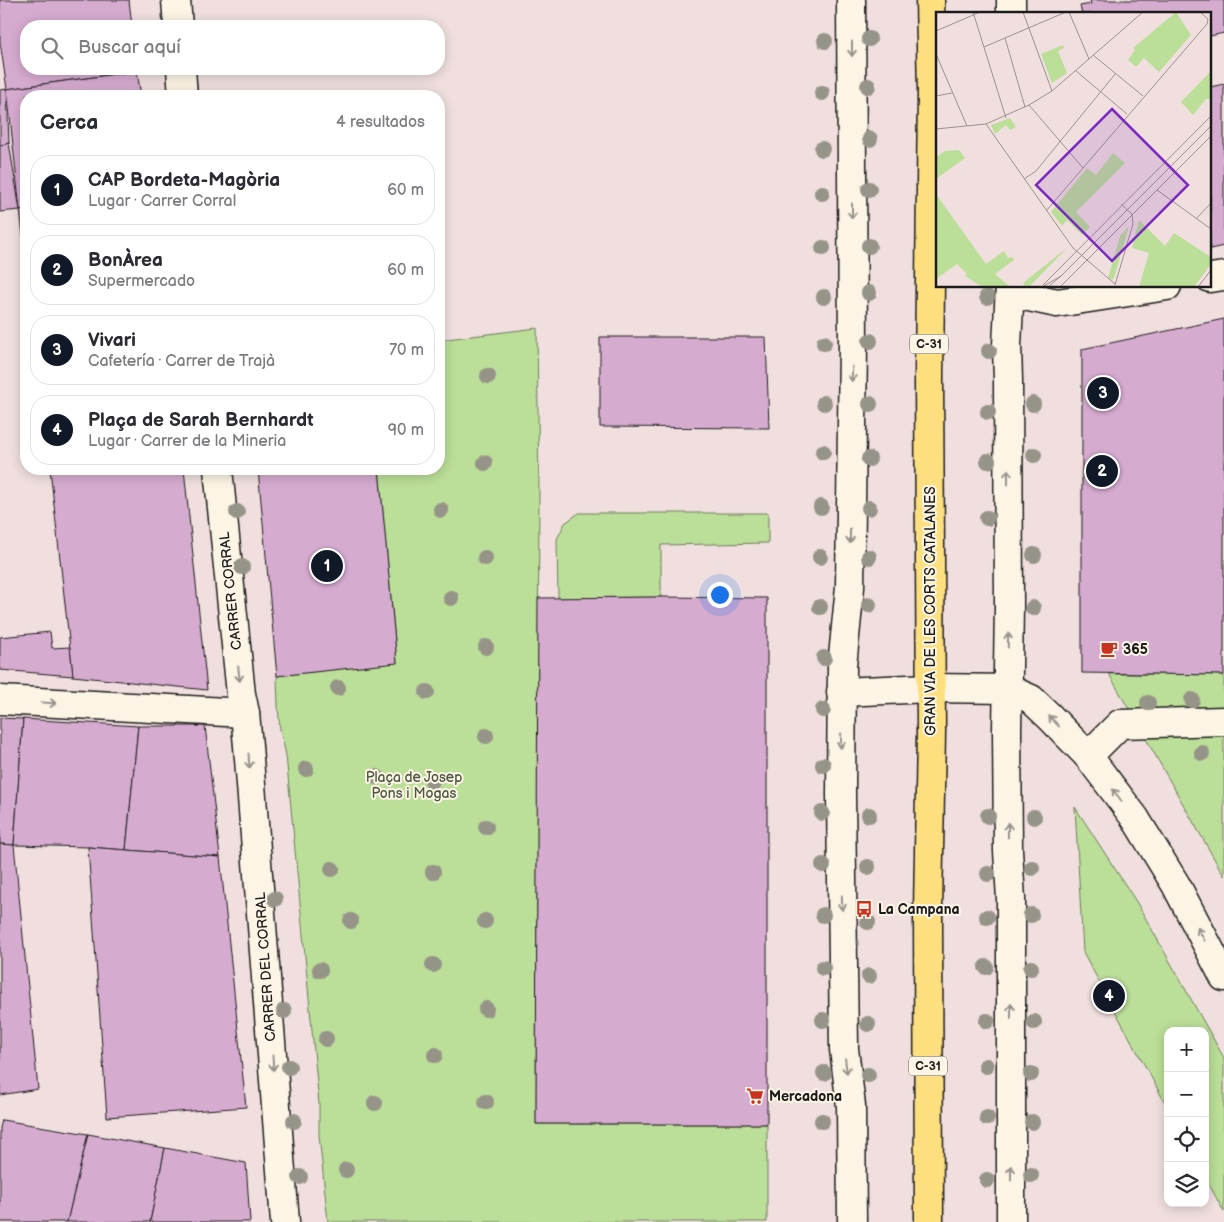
<!DOCTYPE html>
<html lang="es">
<head>
<meta charset="utf-8">
<style>
  body { margin:0; font-family:"Balsamiq Sans",sans-serif; background:#f2f2f3; color:#2b2b33 }
  .controls { position:absolute; right:15px; bottom:15px; display:grid; overflow:hidden; border-radius:10px; box-shadow:0 2px 12px #0003 }
  .controls button { width:45px; height:45px; display:grid; place-items:center; padding:0; border:0; border-bottom:1px solid #e1e1e2; background:#fff; color:#2b2b33; font:25px sans-serif }
  .you { position:absolute; left:719px; top:594px; width:18px; height:18px; margin:-12px; border:4px solid #fff; border-radius:50%; background:#1a73e8; box-shadow:0 0 0 8px #1a73e833 }
  .badge { display:grid; place-items:center; width:32px; height:32px; border-radius:50%; background:#111827; color:#fff; font-size:16px; font-weight:700 }
  .pin { position:absolute; translate:-50% -50%; border:2px solid #fff; box-shadow:0 1px 5px #0006 }
  .list { margin:0; padding:0; list-style:none }
  h2 { display:flex; justify-content:space-between; align-items:center; height:65px; margin:0; padding:0 20px; font-size:21px }
  h2 small { font-size:16px; font-weight:400; color:#7c7c81 }
  .list li { display:grid; grid-template-columns:32px 1fr auto; gap:15px; align-items:center; box-sizing:border-box; height:70px; margin:0 10px 10px; padding:0 10px; border:1px solid #e1e1e2; border-radius:20px }
  .list b { display:block; font-size:19px; white-space:nowrap }
  .list p { margin:0; font-size:16px; white-space:nowrap; color:#7c7c81 }
  .list em { font-size:16px; font-style:normal; color:#7c7c81 }
  .icon { flex:none; width:28px; height:28px; fill:none; stroke:currentColor; stroke-width:2; stroke-linecap:round; stroke-linejoin:round }
  .map { position:relative; flex:none; width:1224px; height:1222px; overflow:hidden }
  .search { position:absolute; background:#fff; box-shadow:0 2px 12px #0003; left:20px; top:20px; width:425px; height:55px; display:flex; align-items:center; gap:12px; box-sizing:border-box; padding:0 18px; border-radius:20px; color:#7c7c81; font-size:19px }
  .panel { position:absolute; background:#fff; box-shadow:0 2px 12px #0003; left:20px; top:90px; width:425px; height:385px; border-radius:20px }
  .map>svg:first-child { display:block }
</style>
</head>
<body>
<div class="map">
<svg width="1224" height="1222" viewBox="0 0 1224 1222">
  <rect width="100%" height="100%" fill="#f1dfdf"/>
  <filter id="ink" filterUnits="userSpaceOnUse"><feTurbulence type="fractalNoise" baseFrequency=".02" numOctaves="2"/><feDisplacementMap in="SourceGraphic" scale="10" xChannelSelector="R" yChannelSelector="G"/><feConvolveMatrix kernelMatrix="1 2 1 2 8 2 1 2 1" color-interpolation-filters="sRGB"/></filter>
  <g filter="url(#ink)">
    <g fill="#bbde98" stroke="#6c7d5a">
      <polygon points="537,328 539,492 536,1124 767,1124 767,1222 328,1222 319,1135 319,1104 286,755 280,729 278,707 277,676 397,662 379,469 439,469 439,340"/>
      <polygon points="579,513 768,513 768,543 661,545 661,597 558,598 557,539 565,523"/>
      <polygon points="1109,674 1224,675 1224,876"/>
      <polygon points="1075,807 1137,903 1224,1058 1224,1212 1205,1177 1205,1031 1168,1031 1168,1108 1083,952"/>
    </g>
    <g fill="#d6abd0" stroke="#1c1c1c">
      <polygon points="0,0 129,0 132,26 26,26 26,69 137,69 137,71 7,89 0,42"/>
      <polygon points="1090,0 1224,0 1224,33 1210,36 1210,14 1082,14 1080,6 1091,4"/>
      <polygon points="137,71 141,96 26,96 26,209 20,210 7,89"/>
      <polygon points="1224,84 1224,246 1210,249 1210,87"/>
      <polygon points="7,89 9,143 0,145 0,90"/>
      <polygon points="9,143 20,210 0,212 0,146"/>
      <polygon points="26,209 26,261 20,210"/>
      <polygon points="1224,319 1224,675 1082,673 1082,349"/>
      <polygon points="600,337 766,337 769,428 600,427"/>
      <polygon points="50,469 184,469 207,690 73,676"/>
      <polygon points="258,469 379,469 397,663 277,676"/>
      <polygon points="661,597 767,598 767,1124 536,1124 538,598"/>
      <polygon points="50,632 52,648 70,647 73,676 0,670 0,637"/>
      <polygon points="0,718 23,719 14,845 0,844"/>
      <polygon points="23,719 138,726 126,850 88,847 14,845"/>
      <polygon points="138,726 205,726 220,857 126,850"/>
      <polygon points="0,844 14,845 38,1089 0,1095"/>
      <polygon points="88,847 220,857 246,1107 107,1117"/>
      <polygon points="2,1120 88,1134 67,1222 0,1222 0,1128"/>
      <polygon points="88,1134 165,1148 150,1222 67,1222"/>
      <polygon points="165,1148 246,1163 250,1222 150,1222"/>
    </g>
    <g fill="none" stroke-linecap="round" stroke-linejoin="round">
      <g stroke="#1c1c1c" stroke-width="31">
        <g id="minor">
          <polyline points="176,0 178,26"/>
          <polyline points="851,0 853,345 850,587 842,666 841,794 844,1049 851,1106 852,1222"/>
          <polyline points="1011,14 1011,0"/>
          <polyline points="181,69 183,96"/>
          <polyline points="1210,278 1224,276"/>
          <polyline points="1010,286 1007,345 1008,380 1009,607 1007,730 1008,851 1011,899 1011,1222"/>
          <polyline points="1010,293 1057,303 1167,286"/>
          <polyline points="218,469 241,694 245,713 248,746 285,1222"/>
          <polyline points="841,692 930,688 1008,689 1031,699 1049,716 1088,756 1135,818 1176,885 1224,977"/>
          <polyline points="0,700 245,713"/>
          <polyline points="1088,756 1120,724 1224,721"/>
        </g>
      </g>
      <g stroke="#1c1c1c" stroke-width="31">
        <polyline id="major" points="929,1222 928,911 931,732 929,378 932,92 930,0"/>
      </g>
      <use href="#minor" stroke="#fcf5e5" stroke-width="28"/>
      <use href="#major" stroke="#fedf80" stroke-width="28"/>
    </g>
    <g fill="#969488">
      <circle cx="869" cy="39" r="8"/>
      <circle cx="825" cy="41" r="8"/>
      <circle cx="868" cy="86" r="8"/>
      <circle cx="822" cy="93" r="8"/>
      <circle cx="870" cy="139" r="8"/>
      <circle cx="822" cy="149" r="8"/>
      <circle cx="869" cy="189" r="8"/>
      <circle cx="822" cy="193" r="8"/>
      <circle cx="869" cy="246" r="8"/>
      <circle cx="823" cy="248" r="8"/>
      <circle cx="869" cy="293" r="8"/>
      <circle cx="824" cy="297" r="8"/>
      <circle cx="987" cy="297" r="8"/>
      <circle cx="870" cy="341" r="8"/>
      <circle cx="824" cy="343" r="8"/>
      <circle cx="989" cy="351" r="8"/>
      <circle cx="488" cy="376" r="8"/>
      <circle cx="824" cy="403" r="8"/>
      <circle cx="870" cy="404" r="8"/>
      <circle cx="1033" cy="404" r="8"/>
      <circle cx="988" cy="412" r="8"/>
      <circle cx="823" cy="452" r="8"/>
      <circle cx="1034" cy="455" r="8"/>
      <circle cx="869" cy="459" r="8"/>
      <circle cx="988" cy="461" r="8"/>
      <circle cx="485" cy="463" r="8"/>
      <circle cx="821" cy="507" r="8"/>
      <circle cx="869" cy="508" r="8"/>
      <circle cx="441" cy="510" r="8"/>
      <circle cx="237" cy="512" r="8"/>
      <circle cx="987" cy="518" r="8"/>
      <circle cx="1034" cy="555" r="8"/>
      <circle cx="820" cy="557" r="8"/>
      <circle cx="869" cy="557" r="8"/>
      <circle cx="485" cy="558" r="8"/>
      <circle cx="242" cy="567" r="8"/>
      <circle cx="451" cy="598" r="8"/>
      <circle cx="869" cy="605" r="8"/>
      <circle cx="820" cy="607" r="8"/>
      <circle cx="1033" cy="608" r="8"/>
      <circle cx="486" cy="647" r="8"/>
      <circle cx="824" cy="658" r="8"/>
      <circle cx="338" cy="688" r="8"/>
      <circle cx="427" cy="692" r="8"/>
      <circle cx="1192" cy="700" r="8"/>
      <circle cx="1148" cy="703" r="8"/>
      <circle cx="823" cy="710" r="8"/>
      <circle cx="486" cy="736" r="8"/>
      <circle cx="1202" cy="753" r="8"/>
      <circle cx="823" cy="765" r="8"/>
      <circle cx="306" cy="769" r="8"/>
      <circle cx="377" cy="777" r="8"/>
      <circle cx="432" cy="781" r="8"/>
      <circle cx="822" cy="813" r="8"/>
      <circle cx="869" cy="815" r="8"/>
      <circle cx="988" cy="816" r="8"/>
      <circle cx="1034" cy="817" r="8"/>
      <circle cx="486" cy="827" r="8"/>
      <circle cx="823" cy="865" r="8"/>
      <circle cx="868" cy="867" r="8"/>
      <circle cx="1032" cy="868" r="8"/>
      <circle cx="332" cy="869" r="8"/>
      <circle cx="433" cy="872" r="8"/>
      <circle cx="988" cy="874" r="8"/>
      <circle cx="275" cy="899" r="8"/>
      <circle cx="823" cy="915" r="8"/>
      <circle cx="1031" cy="915" r="8"/>
      <circle cx="987" cy="917" r="8"/>
      <circle cx="351" cy="921" r="8"/>
      <circle cx="485" cy="921" r="8"/>
      <circle cx="868" cy="922" r="8"/>
      <circle cx="433" cy="965" r="8"/>
      <circle cx="986" cy="967" r="8"/>
      <circle cx="823" cy="968" r="8"/>
      <circle cx="1031" cy="968" r="8"/>
      <circle cx="320" cy="970" r="8"/>
      <circle cx="869" cy="976" r="8"/>
      <circle cx="486" cy="1009" r="8"/>
      <circle cx="284" cy="1011" r="8"/>
      <circle cx="823" cy="1020" r="8"/>
      <circle cx="987" cy="1021" r="8"/>
      <circle cx="1034" cy="1022" r="8"/>
      <circle cx="868" cy="1024" r="8"/>
      <circle cx="326" cy="1039" r="8"/>
      <circle cx="435" cy="1055" r="8"/>
      <circle cx="986" cy="1066" r="8"/>
      <circle cx="289" cy="1067" r="8"/>
      <circle cx="824" cy="1073" r="8"/>
      <circle cx="1031" cy="1074" r="8"/>
      <circle cx="868" cy="1075" r="8"/>
      <circle cx="486" cy="1102" r="8"/>
      <circle cx="375" cy="1103" r="8"/>
      <circle cx="987" cy="1118" r="8"/>
      <circle cx="294" cy="1121" r="8"/>
      <circle cx="822" cy="1121" r="8"/>
      <circle cx="1032" cy="1122" r="8"/>
      <circle cx="346" cy="1170" r="8"/>
      <circle cx="1031" cy="1175" r="8"/>
      <circle cx="300" cy="1177" r="8"/>
      <circle cx="987" cy="1180" r="8"/>
    </g>
    <defs><path id="oneway-shaft" d="M-6 0H5M1.5-3L5.5 0L1.5 3" fill="none" stroke-width="1.6" stroke-linecap="round" stroke-linejoin="round" transform="scale(1.25)"/></defs>
    <g stroke="#97938b">
      <use href="#oneway-shaft" transform="translate(852 49) rotate(90)"/>
      <use href="#oneway-shaft" transform="translate(852 211) rotate(90)"/>
      <use href="#oneway-shaft" transform="translate(852 374) rotate(92)"/>
      <use href="#oneway-shaft" transform="translate(1008 477) rotate(-90)"/>
      <use href="#oneway-shaft" transform="translate(850 536) rotate(90)"/>
      <use href="#oneway-shaft" transform="translate(1008 640) rotate(-89)"/>
      <use href="#oneway-shaft" transform="translate(239 674) rotate(84)"/>
      <use href="#oneway-shaft" transform="translate(49 703) rotate(3)"/>
      <use href="#oneway-shaft" transform="translate(1054 721) rotate(-133)"/>
      <use href="#oneway-shaft" transform="translate(841 741) rotate(91)"/>
      <use href="#oneway-shaft" transform="translate(249 761) rotate(86)"/>
      <use href="#oneway-shaft" transform="translate(1117 795) rotate(-127)"/>
      <use href="#oneway-shaft" transform="translate(1008 830) rotate(-90)"/>
      <use href="#oneway-shaft" transform="translate(842 903) rotate(89)"/>
      <use href="#oneway-shaft" transform="translate(1201 934) rotate(-118)"/>
      <use href="#oneway-shaft" transform="translate(1011 1011) rotate(-90)"/>
      <use href="#oneway-shaft" transform="translate(273 1063) rotate(86)"/>
      <use href="#oneway-shaft" transform="translate(846 1066) rotate(83)"/>
      <use href="#oneway-shaft" transform="translate(1011 1173) rotate(-90)"/>
    </g>
  </g>
  <defs>
    <g id="cafe-bare" transform="scale(1.35)"><path d="M-5.5-4.5H6V0H3Q3 3.5 0 3.5H-2.5Q-5.5 3.5-5.5 0ZM3-3.2v2h1.7v-2ZM-6 4.5H4V6H-6Z" fill="#c8321e" stroke="#fcf5e5" stroke-width="2.5" paint-order="stroke"/></g>
    <g id="bus-bare" transform="scale(1.35)"><path d="M-5-6H5V4H4V6H2V4H-2V6H-4V4H-5ZM-3.5-4V0h7V-4ZM-3.5 1.2v1.5H-2V1.2ZM2 1.2v1.5H3.5V1.2Z" fill="#c8321e" stroke="#fcf5e5" stroke-width="2.5" paint-order="stroke"/></g>
    <g id="supermarket-bare" transform="scale(1.35)"><path d="M-6-5.5h2.5l.6 2H6L4.5 2H-2.5L-4.4-4H-6ZM-1.5 3.2a1.3 1.3 0 1 0 .1 0ZM3 3.2a1.3 1.3 0 1 0 .1 0Z" fill="#c8321e" stroke="#fcf5e5" stroke-width="2.5" paint-order="stroke"/></g>
  </defs>
  <g fill-rule="evenodd">
    <use href="#cafe-bare" x="1109" y="649"/>
    <use href="#bus-bare" x="864" y="909"/>
    <use href="#supermarket-bare" x="755" y="1096"/>
  </g>
  <g text-anchor="middle" stroke-width="4" stroke-linejoin="round" paint-order="stroke">
    <g fill="#fcf5e5" stroke="#5f5d58" stroke-width="1">
      <rect x="910" y="334.5" width="38" height="19" rx="4"/>
      <rect x="909" y="1056.5" width="38" height="19" rx="4"/>
    </g>
    <g font-size="12" font-weight="bold" fill="#1c1c1c">
      <text x="929" y="348">C-31</text>
      <text x="928" y="1070">C-31</text>
    </g>
    <g font-size="14" fill="#1c1c1c" stroke="#fcf5e5">
      <text transform="translate(230 591) rotate(-96)" y="5">CARRER CORRAL</text>
      <text transform="translate(930 611) rotate(-90)" y="5">GRAN VIA DE LES CORTS CATALANES</text>
      <text transform="translate(265 967) rotate(-94)" y="5">CARRER DEL CORRAL</text>
    </g>
    <g font-size="14" font-weight="bold" fill="#1c1c1c" stroke="#fcf5e5" text-anchor="start">
      <text x="1123" y="654">365</text>
      <text x="878" y="914">La Campana</text>
      <text x="769" y="1101">Mercadona</text>
    </g>
    <g font-size="14" fill="#4c5641" stroke="#fcf5e5">
      <text x="414" y="782">Plaça de Josep<tspan x="414" dy="16">Pons i Mogas</tspan></text>
    </g>
  </g>
  <g transform="translate(936 12)">
    <rect width="275" height="275" fill="#f1dfdf"/>
    <path d="M240 0 255 23 223 60 208 46 200 55 192 48 199 38 197 36ZM127 33 128 36 122 39 131 61 116 71 105 42ZM275 59V87H270L257 103 245 90ZM74 106 80 115 74 118 70 113 59 122 55 113ZM23 138 29 146 0 167V145L9 139ZM177 141 189 151 140 200 154 215 146 223 131 208 126 214 115 200 151 156 160 163ZM0 182 50 252 68 239 72 246 76 245 78 248 59 262 74 275H46L29 264 31 262 21 252 0 267ZM203 208 229 234 238 221 275 245V252L258 275H203L213 241 196 236ZM193 214 178 266 176 268 172 266 184 224ZM132 235 93 275H90L87 271Z" fill="#bbde98"/>
    <path fill="none" stroke="#9c9191" stroke-width="1" d="M37 0 70 106M87 0 116 79M133 0 153 47M264 0 272 7 271 12M0 19 44 0M69 26 89 95M48 35 130 0M0 42 31 114M157 43 207 84M140 59 191 102M0 84 16 81M93 93 147 156M50 112 137 236 179 272M0 117 50 112 93 93 116 79 207 0M88 167 100 159 180 61M221 178 275 217M110 199 271 12M260 207 275 191M107 273 275 104M179 273 197 212 196 202 185 192M106 275 125 264 275 114M112 275 125 264M124 275 275 124M262 275 275 258"/>
    <path fill="#7b2cbf" fill-opacity="0.15" stroke="#7b2cbf" stroke-width="2.5" d="M176 97 252 173 176 249 100 173Z"/>
    <rect width="275" height="275" fill="none" stroke="#1c1c1c" stroke-width="2.5"/>
  </g>
</svg>
<div class="controls">
<button>+</button>
<button>−</button>
<button><svg class="icon" aria-label="locate" viewBox="0 0 24 24"><circle cx="12" cy="12" r="6"/><path d="M12 2v4M12 18v4M2 12h4M18 12h4"/></svg></button>
<button><svg class="icon" aria-label="layers" viewBox="0 0 24 24"><path d="M12 4l9 5-9 5-9-5zM3 14l9 5 9-5"/></svg></button>
</div>
<div class="you"></div>
<div class="pin badge" style="left:327px;top:566px">1</div>
<div class="pin badge" style="left:1102px;top:471px">2</div>
<div class="pin badge" style="left:1103px;top:393px">3</div>
<div class="pin badge" style="left:1109px;top:996px">4</div>
<div class="search"><svg class="icon" aria-label="search" viewBox="0 0 24 24"><circle cx="10" cy="10" r="6"/><path d="M15 15l6 6"/></svg>Buscar aquí</div>
<section class="panel">
<h2>Cerca<small>4 resultados</small></h2>
<ul class="list">
<li><span class="badge">1</span><div><b>CAP Bordeta-Magòria</b><p>Lugar · Carrer Corral</p></div><em>60 m</em></li>
<li><span class="badge">2</span><div><b>BonÀrea</b><p>Supermercado</p></div><em>60 m</em></li>
<li><span class="badge">3</span><div><b>Vivari</b><p>Cafetería · Carrer de Trajà</p></div><em>70 m</em></li>
<li><span class="badge">4</span><div><b>Plaça de Sarah Bernhardt</b><p>Lugar · Carrer de la Mineria</p></div><em>90 m</em></li>
</ul>
</section>
</div>
</body>
</html>
